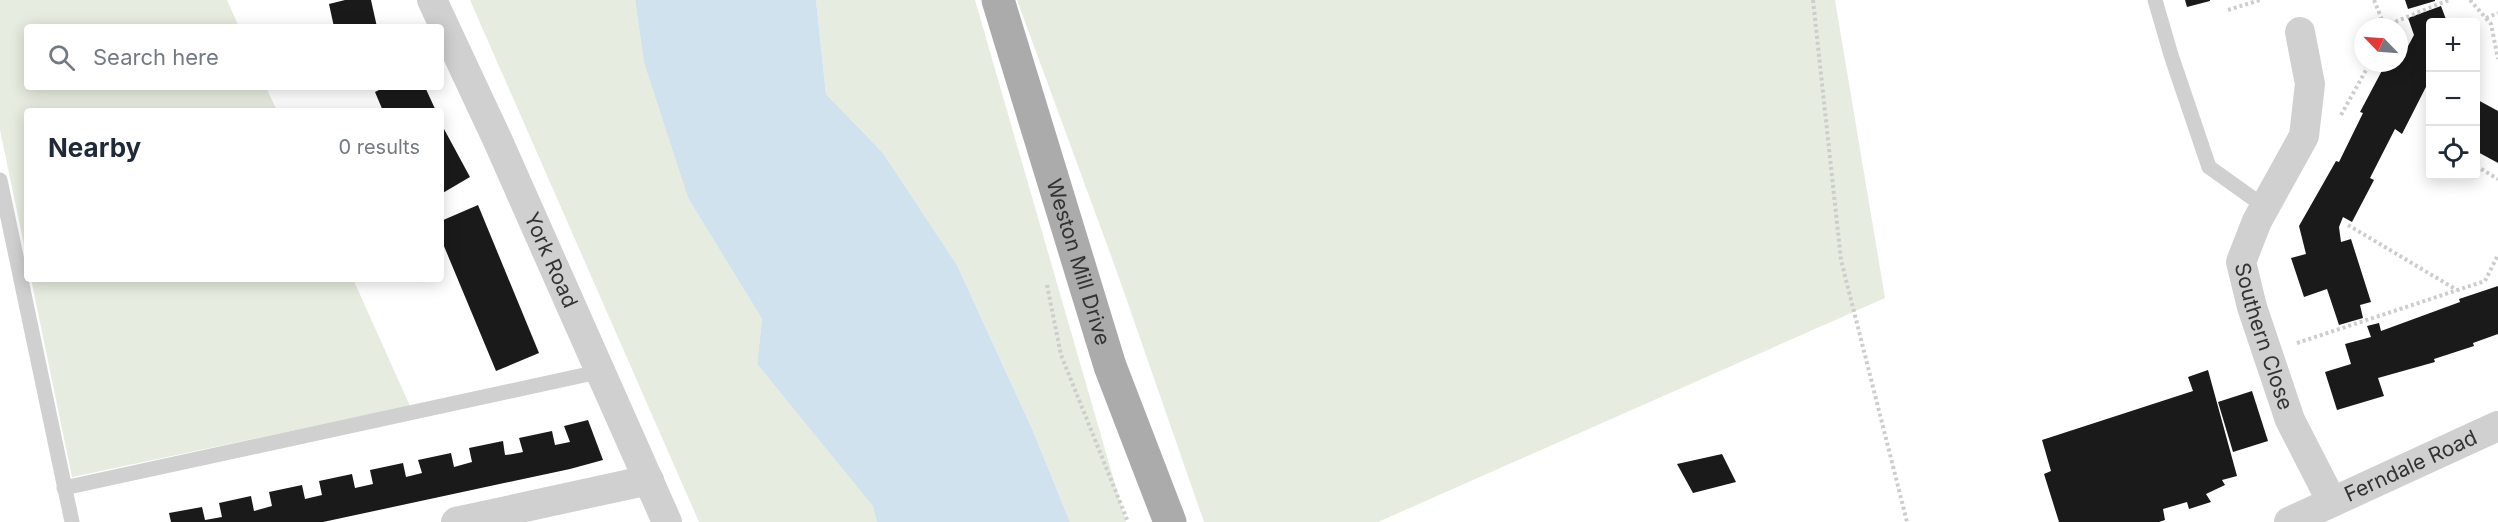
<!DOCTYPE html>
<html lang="en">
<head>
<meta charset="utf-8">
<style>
  body { margin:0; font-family:Inter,sans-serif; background:#f6f6f7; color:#1f2937 }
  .controls { position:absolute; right:18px; top:18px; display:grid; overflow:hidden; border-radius:6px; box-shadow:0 3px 15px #0003 }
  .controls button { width:54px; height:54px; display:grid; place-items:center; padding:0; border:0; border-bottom:2px solid #e0e1e3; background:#fff; color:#1f2937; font:30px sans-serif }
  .compass { position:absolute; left:2354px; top:18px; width:54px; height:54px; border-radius:50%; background:#fff; box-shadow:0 3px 15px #0003; rotate:295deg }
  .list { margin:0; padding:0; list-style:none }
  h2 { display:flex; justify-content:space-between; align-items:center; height:78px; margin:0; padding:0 24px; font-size:26px }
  h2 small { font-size:20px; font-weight:400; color:#747a83 }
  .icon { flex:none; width:33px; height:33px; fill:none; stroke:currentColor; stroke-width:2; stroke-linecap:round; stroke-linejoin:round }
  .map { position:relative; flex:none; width:2498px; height:522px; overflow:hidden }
  .search { position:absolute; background:#fff; box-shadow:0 3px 15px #0003; left:24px; top:24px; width:420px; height:66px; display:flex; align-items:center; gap:15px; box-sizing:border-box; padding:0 21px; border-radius:6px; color:#747a83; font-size:22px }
  .panel { position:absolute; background:#fff; box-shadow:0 3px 15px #0003; left:24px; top:108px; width:420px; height:174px; border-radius:6px }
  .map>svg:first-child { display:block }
</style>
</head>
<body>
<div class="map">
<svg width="2498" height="522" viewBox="0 0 2498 522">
  <rect width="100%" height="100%" fill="#fff"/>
  <g fill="#e6ecdf">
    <polygon points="0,0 227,0 239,27 27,27 27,87 266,87 277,111 27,111 27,259 0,130"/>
    <polygon points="470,0 635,0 644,63 688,198 762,319 757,364 874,506 877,522 699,522"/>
    <polygon points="816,0 975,0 1126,522 1070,522 1033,431 957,265 883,153 826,94"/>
    <polygon points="1017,0 1835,0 1885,298 1378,522 1204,522 1117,272"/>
    <polygon points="31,279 353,279 410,406 72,477"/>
  </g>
  <polygon fill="#cfe2ee" points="635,0 816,0 826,94 883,153 957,265 1033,431 1070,522 877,522 873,506 757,364 762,319 688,198 644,63"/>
  <g fill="#1a1a1a">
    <polygon points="345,0 371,0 377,27 334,27 329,4"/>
    <polygon points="2185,0 2210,0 2210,1 2187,7"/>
    <polygon points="2405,0 2435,0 2435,1 2408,9"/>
    <polygon points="2441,6 2447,22 2430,22 2430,79 2402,134 2395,129 2370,178 2374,180 2352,222 2343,217 2339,227 2341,242 2351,239 2371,302 2360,305 2363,318 2339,325 2327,289 2304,297 2291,258 2306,254 2299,226 2336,161 2339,162 2363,113 2360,112 2386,63 2399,63 2399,44 2407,48 2414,35 2408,18"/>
    <polygon points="385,87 425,87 436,111 383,111 375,92"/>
    <polygon points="2476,99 2498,111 2498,163 2476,151"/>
    <polygon points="444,129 470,177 441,194 441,130"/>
    <polygon points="478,205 539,353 496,371 441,239 441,221"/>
    <polygon points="2498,286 2498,334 2473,343 2474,346 2434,359 2435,362 2378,378 2384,396 2337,410 2325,372 2351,364 2345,344 2371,337 2367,326 2379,323 2381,331 2460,302 2459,299"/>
    <polygon points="2208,370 2237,476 2222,480 2225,485 2206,494 2211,502 2189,509 2187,502 2163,509 2165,520 2159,522 2059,522 2044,474 2051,471 2042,440 2193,391 2188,377"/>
    <polygon points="2252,391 2268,441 2233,452 2218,402"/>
    <polygon points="588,420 603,460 570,469 323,522 171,522 169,513 202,507 205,520 222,517 219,503 251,496 254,511 272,506 269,492 302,485 305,499 322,495 319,481 352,474 355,488 373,484 370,470 403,463 406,477 422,473 418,460 451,453 454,467 472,462 469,448 503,441 505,455 513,454 523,452 519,438 552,431 555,445 570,442 564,426"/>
    <polygon points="1722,454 1736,482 1693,493 1677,464"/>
  </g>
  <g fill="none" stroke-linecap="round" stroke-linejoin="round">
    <g stroke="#cdcdcd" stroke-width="4" stroke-dasharray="3 3" stroke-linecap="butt">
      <polyline points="1813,0 1841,260 1907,522"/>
      <polyline points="2374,0 2385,27"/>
      <polyline points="2470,0 2491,24 2498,59"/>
      <polyline points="2228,10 2260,0"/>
      <polyline points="2486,18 2498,13"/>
      <polyline points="2392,27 2397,21 2449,0"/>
      <polyline points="2341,115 2370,63"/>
      <polyline points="2476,166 2498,179"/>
      <polyline points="2348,225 2457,290"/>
      <polyline points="1047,285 1061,355 1128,522"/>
      <polyline points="2297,343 2485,281 2498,255"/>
    </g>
    <g stroke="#d0d0d0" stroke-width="15">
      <polyline points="2155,0 2171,55 2209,167 2265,207"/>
      <polyline points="0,180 72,522"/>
      <polyline points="64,488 598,372"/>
    </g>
    <g stroke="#d0d0d0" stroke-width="30">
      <path id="s1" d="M432 0 498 141 667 522"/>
      <path id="s2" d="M2300 32 2310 84 2304 136 2257 221 2241 262 2252 307 2290 420 2332 502"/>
      <polyline points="456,522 649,480"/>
      <path id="s3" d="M2289 522 2498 426"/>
    </g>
    <path stroke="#ababab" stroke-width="33" id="s4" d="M998 0 1110 366 1170 522"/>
  </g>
  <g text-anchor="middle" stroke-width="6" stroke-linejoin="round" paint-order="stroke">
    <g font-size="21" fill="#333" stroke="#fff">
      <text dy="7" stroke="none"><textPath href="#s1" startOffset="286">York Road</textPath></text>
      <text dy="7" stroke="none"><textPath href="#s4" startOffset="274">Weston Mill Drive</textPath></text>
      <text dy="7" stroke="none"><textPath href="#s2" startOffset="324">Southern Close</textPath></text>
      <text dy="7" stroke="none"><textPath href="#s3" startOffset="134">Ferndale Road</textPath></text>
    </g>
  </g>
</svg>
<div class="controls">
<button>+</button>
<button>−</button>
<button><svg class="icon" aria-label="locate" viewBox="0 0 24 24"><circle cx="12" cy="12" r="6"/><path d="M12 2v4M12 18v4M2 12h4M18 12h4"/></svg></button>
</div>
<svg class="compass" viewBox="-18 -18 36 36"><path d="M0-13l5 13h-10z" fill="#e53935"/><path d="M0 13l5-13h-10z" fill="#747a83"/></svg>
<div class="search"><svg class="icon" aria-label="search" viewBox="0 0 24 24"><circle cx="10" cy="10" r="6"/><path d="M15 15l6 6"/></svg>Search here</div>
<section class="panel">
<h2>Nearby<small>0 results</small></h2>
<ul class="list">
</ul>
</section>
</div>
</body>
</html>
